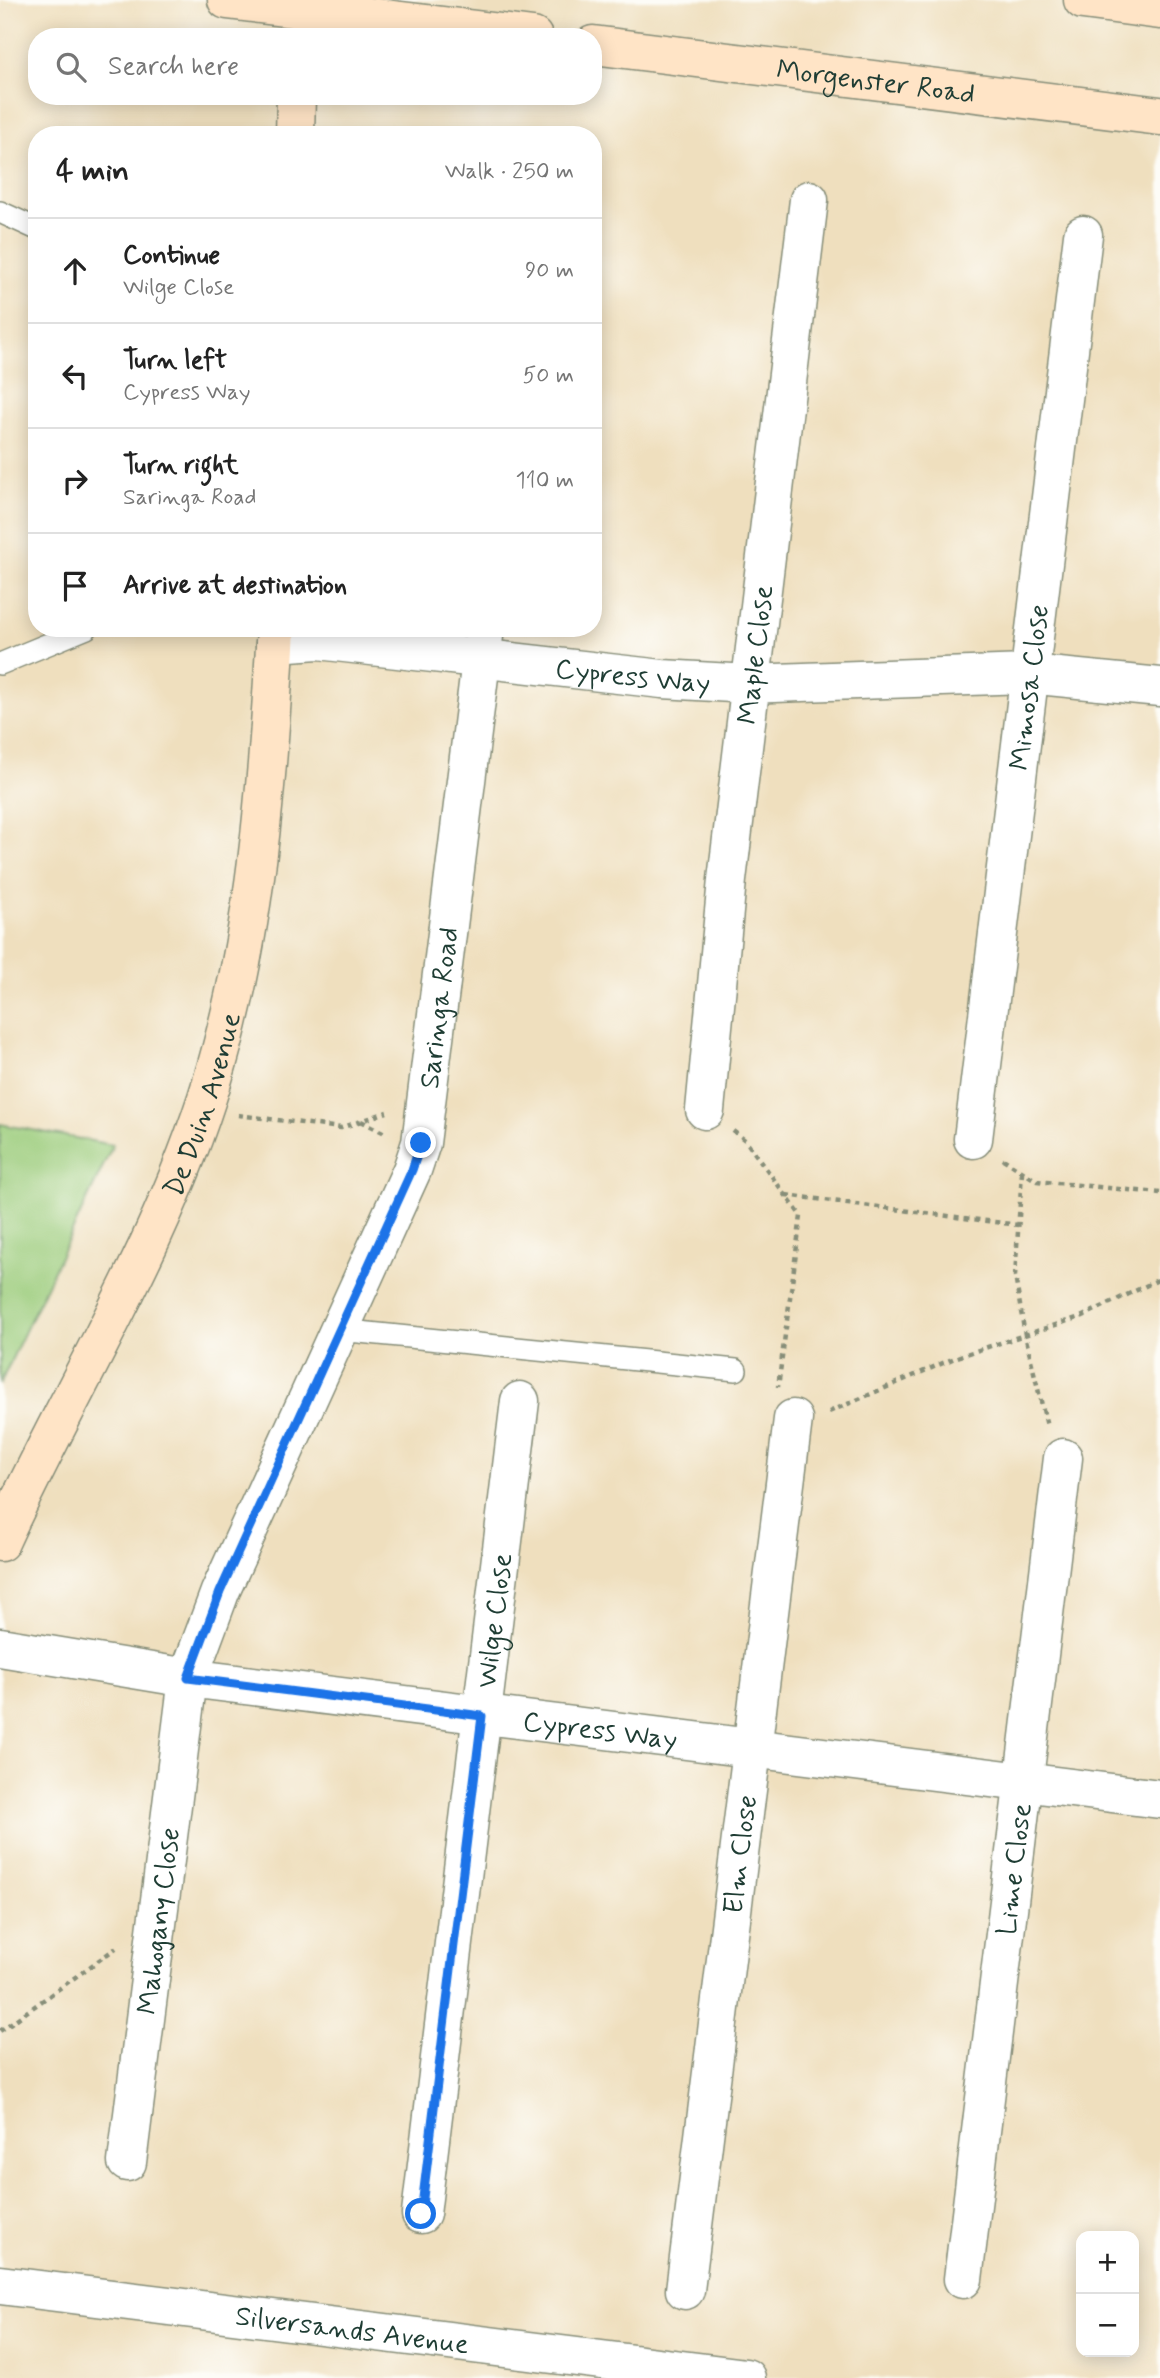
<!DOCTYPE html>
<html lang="en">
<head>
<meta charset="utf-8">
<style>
  body { margin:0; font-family:Mynerve,sans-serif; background:#f6f6f6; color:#222 }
  .controls { position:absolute; right:21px; bottom:21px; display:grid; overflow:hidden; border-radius:14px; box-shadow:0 4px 18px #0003 }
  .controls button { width:63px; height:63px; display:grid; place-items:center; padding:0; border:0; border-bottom:2px solid #e0e0e0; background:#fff; color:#222; font:35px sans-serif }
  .stop { position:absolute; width:21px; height:21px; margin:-16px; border:5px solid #1a73e8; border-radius:50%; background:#fff }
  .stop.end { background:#1a73e8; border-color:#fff; box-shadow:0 2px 7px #0008 }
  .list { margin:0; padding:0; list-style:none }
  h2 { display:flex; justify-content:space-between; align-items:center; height:91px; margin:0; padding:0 28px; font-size:30px }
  h2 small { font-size:23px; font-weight:400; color:#767676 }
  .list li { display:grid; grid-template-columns:46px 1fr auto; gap:21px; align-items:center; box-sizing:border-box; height:105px; padding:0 28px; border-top:2px solid #e0e0e0 }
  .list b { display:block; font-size:26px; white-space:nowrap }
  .list p { margin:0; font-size:23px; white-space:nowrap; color:#767676 }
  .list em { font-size:23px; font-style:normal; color:#767676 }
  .icon { flex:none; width:38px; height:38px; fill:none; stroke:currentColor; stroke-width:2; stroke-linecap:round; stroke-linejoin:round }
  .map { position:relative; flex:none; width:1160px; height:2378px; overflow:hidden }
  .search { position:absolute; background:#fff; box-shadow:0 4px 18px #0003; left:28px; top:28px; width:574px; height:77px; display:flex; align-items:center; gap:18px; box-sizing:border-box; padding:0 24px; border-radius:28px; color:#767676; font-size:26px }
  .panel { position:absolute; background:#fff; box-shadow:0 4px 18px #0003; left:28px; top:126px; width:574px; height:511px; border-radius:28px }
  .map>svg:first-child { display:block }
</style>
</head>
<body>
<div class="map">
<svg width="1160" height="2378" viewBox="0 0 1160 2378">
  <rect width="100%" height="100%" fill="#fdfcf7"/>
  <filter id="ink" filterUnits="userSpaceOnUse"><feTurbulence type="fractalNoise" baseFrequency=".0143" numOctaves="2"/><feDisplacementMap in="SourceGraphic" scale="14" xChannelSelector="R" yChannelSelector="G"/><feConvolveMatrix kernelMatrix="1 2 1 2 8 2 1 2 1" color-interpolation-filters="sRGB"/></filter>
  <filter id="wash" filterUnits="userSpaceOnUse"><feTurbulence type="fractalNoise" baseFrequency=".00686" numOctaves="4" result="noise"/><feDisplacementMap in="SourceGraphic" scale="28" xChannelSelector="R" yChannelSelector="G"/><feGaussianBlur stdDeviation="1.57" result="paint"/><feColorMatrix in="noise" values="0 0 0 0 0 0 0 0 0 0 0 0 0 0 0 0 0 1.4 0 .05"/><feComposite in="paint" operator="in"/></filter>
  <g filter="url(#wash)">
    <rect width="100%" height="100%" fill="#efdfbe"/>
    <polygon fill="#9bcc7b" stroke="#5d8458" stroke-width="2" points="0,1124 113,1145 0,1384"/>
  </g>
  <g filter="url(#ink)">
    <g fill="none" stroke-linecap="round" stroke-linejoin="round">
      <g stroke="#878e79" stroke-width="24">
        <g id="lane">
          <polyline points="0,212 37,229"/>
          <polyline points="0,664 87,628"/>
          <polyline points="339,1330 736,1370"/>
        </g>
      </g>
      <g stroke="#878e79" stroke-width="41">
        <g id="street">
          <path id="s1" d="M275 643 318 640 662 679 750 684 1028 674 1160 687"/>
          <path id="s2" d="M705 1110 727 880 809 200"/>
          <path id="s3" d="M973 1139 1083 235"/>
          <path id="s4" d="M0 1647 188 1678 1160 1799"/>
          <path id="s5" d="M127 2162 188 1678 220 1592 412 1170 421 1143 485 628"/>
          <path id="s6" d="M421 2214 520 1401"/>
          <path id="s7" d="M963 2279 1063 1458"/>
          <path id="s8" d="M0 2285 746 2378"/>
          <path id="s9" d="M685 2290 793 1419"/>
        </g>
      </g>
      <g stroke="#878e79" stroke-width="41">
        <g id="secondary">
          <polyline points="227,0 533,37"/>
          <polyline points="1083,0 1160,10"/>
          <path id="s10" d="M593 45 1160 116"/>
          <polyline points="295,135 296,96"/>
          <path id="s11" d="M0 1542C70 1389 163 1244 212 1082 256 937 268 779 276 628"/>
        </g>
      </g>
      <g stroke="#878e79" stroke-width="4.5" stroke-dasharray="5 5" stroke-linecap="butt">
        <polyline points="238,1115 341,1128 387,1112"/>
        <polyline points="361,1121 387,1134"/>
        <polyline points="733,1131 745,1140 801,1216 778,1387"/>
        <polyline points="1003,1159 1037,1181 1160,1193"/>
        <polyline points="1022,1172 1015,1276 1025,1335 1047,1426"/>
        <polyline points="786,1195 1018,1225"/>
        <polyline points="829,1412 957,1357 1083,1316 1160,1279"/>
        <polyline points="0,2031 116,1948"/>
      </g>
      <use href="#lane" stroke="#fff" stroke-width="21"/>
      <use href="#street" stroke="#fff" stroke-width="38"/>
      <use href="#secondary" stroke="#ffe4c6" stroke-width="38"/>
    </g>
  </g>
  <g fill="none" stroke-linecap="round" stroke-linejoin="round" filter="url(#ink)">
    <polyline stroke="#1a73e8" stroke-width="9" points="421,1143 412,1170 220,1592 188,1678 482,1716 421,2214"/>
  </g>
  <g text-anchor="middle" stroke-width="5" stroke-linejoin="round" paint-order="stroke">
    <g font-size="28" fill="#1f3d34" stroke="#fdfcf7">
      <text dy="10" stroke="none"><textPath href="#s10" startOffset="285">Morgenster Road</textPath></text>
      <text dy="10" stroke="none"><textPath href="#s2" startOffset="458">Maple Close</textPath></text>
      <text dy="10" stroke="none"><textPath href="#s1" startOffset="360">Cypress Way</textPath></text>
      <text dy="10" stroke="none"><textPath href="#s3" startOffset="455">Mimosa Close</textPath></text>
      <text dy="10" stroke="none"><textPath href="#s5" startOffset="1208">Saringa Road</textPath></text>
      <text dy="10" stroke="none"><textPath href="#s11" startOffset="483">De Duin Avenue</textPath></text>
      <text dy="10" stroke="none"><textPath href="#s6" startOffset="598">Wilge Close</textPath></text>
      <text dy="10" stroke="none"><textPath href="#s4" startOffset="606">Cypress Way</textPath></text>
      <text dy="10" stroke="none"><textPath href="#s9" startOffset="439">Elm Close</textPath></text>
      <text dy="10" stroke="none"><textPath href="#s7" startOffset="413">Lime Close</textPath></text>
      <text dy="10" stroke="none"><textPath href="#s5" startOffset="243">Mahogany Close</textPath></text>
      <text dy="10" stroke="none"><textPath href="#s8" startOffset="355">Silversands Avenue</textPath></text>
    </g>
  </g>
</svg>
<div class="controls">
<button>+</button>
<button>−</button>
</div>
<div class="stop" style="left:421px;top:2214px"></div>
<div class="stop end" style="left:421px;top:1143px"></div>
<div class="search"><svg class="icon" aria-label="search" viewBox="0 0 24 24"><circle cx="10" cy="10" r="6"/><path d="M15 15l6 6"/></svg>Search here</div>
<section class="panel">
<h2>4 min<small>Walk · 250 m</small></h2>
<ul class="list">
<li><svg class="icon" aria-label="ahead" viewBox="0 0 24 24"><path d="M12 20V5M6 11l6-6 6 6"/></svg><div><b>Continue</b><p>Wilge Close</p></div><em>90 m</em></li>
<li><svg class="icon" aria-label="left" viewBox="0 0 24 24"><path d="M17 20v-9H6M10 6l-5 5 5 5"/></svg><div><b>Turn left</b><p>Cypress Way</p></div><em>50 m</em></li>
<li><svg class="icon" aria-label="right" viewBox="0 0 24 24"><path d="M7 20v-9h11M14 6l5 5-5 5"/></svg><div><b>Turn right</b><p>Saringa Road</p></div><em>110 m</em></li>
<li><svg class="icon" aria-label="arrive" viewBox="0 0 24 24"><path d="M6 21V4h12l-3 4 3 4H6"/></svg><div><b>Arrive at destination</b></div></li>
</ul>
</section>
</div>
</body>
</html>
